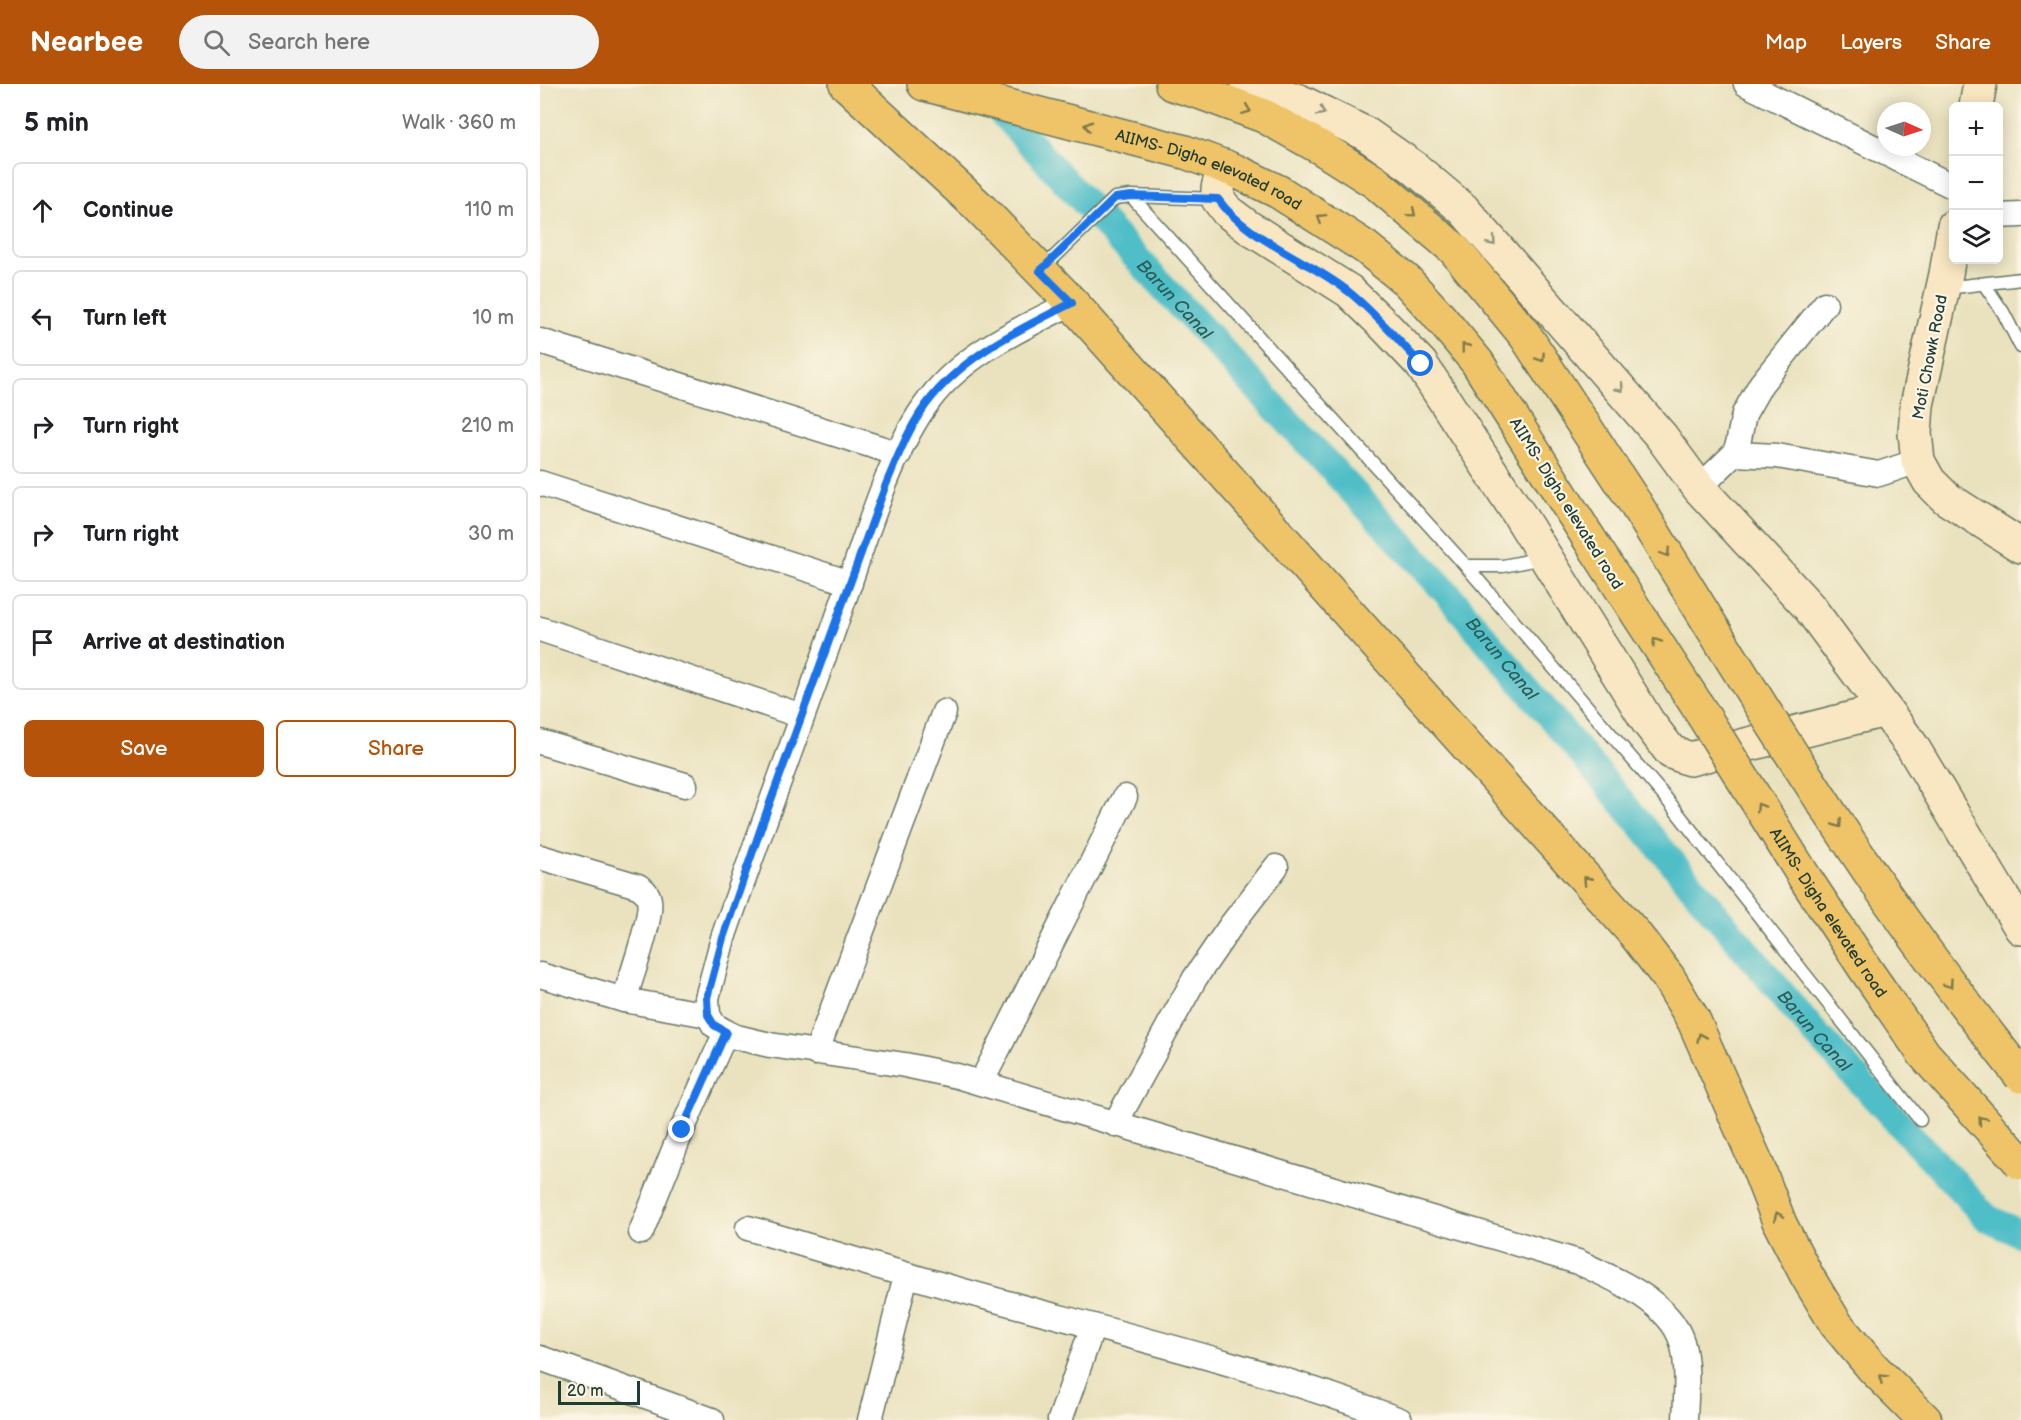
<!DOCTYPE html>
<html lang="en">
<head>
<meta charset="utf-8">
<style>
  body { margin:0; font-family:"Balsamiq Sans",sans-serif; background:#f2f2f2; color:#202124 }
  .controls { position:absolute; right:18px; top:18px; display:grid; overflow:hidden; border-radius:9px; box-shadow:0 3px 15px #0003 }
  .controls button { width:54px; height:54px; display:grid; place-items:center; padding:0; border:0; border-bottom:2px solid #e0e0e0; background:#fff; color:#202124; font:30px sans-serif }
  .compass { position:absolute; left:1337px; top:18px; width:54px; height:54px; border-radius:50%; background:#fff; box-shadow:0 3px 15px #0003; rotate:93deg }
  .scale { position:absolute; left:18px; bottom:15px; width:82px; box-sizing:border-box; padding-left:6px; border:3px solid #1f3d34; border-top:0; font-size:16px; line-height:21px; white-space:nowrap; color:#1f3d34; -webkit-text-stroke:4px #fcf5e5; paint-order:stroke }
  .stop { position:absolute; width:18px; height:18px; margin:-14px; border:4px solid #1a73e8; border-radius:50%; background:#fff }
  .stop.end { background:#1a73e8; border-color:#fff; box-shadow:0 2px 6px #0008 }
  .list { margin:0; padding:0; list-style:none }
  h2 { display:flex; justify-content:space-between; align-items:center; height:78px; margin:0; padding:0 24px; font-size:26px }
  h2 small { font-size:20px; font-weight:400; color:#757577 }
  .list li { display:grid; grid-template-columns:39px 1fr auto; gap:18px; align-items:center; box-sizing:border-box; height:96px; margin:0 12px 12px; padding:0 12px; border:2px solid #e0e0e0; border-radius:9px }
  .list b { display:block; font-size:22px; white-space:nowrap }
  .list em { font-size:20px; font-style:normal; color:#757577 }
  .actions { display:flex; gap:12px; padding:18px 24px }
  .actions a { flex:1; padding:14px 0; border:2px solid #b45309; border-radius:9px; text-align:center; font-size:21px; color:#b45309 }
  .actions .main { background:#b45309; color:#fff }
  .icon { flex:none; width:33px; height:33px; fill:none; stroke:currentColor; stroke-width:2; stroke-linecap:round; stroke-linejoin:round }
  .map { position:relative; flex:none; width:1481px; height:1336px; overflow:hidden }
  header { display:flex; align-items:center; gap:36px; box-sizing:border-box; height:84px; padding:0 30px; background:#b45309; color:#fff }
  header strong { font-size:28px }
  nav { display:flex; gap:33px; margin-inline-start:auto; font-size:21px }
  .search { width:420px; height:54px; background:#f2f2f2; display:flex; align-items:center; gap:15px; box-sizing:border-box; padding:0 21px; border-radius:33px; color:#757577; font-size:22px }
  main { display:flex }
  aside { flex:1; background:#fff }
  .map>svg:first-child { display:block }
</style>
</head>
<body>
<header>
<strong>Nearbee</strong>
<div class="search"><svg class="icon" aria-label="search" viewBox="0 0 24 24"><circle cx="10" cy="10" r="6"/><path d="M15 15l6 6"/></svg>Search here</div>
<nav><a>Map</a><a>Layers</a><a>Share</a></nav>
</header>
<main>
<aside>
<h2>5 min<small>Walk · 360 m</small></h2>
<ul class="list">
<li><svg class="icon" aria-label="ahead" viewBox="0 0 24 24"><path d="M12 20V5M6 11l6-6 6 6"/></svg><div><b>Continue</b></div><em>110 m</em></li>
<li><svg class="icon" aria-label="left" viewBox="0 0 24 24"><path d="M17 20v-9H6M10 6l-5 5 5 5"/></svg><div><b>Turn left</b></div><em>10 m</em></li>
<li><svg class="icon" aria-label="right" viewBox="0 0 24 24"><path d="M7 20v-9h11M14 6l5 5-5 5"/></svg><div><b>Turn right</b></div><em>210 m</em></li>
<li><svg class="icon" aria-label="right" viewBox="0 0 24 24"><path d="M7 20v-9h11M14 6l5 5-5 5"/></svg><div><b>Turn right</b></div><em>30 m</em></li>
<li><svg class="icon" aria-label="arrive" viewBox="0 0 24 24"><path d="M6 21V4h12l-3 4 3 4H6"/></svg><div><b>Arrive at destination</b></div></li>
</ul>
<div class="actions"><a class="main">Save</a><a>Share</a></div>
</aside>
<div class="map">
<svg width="1481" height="1336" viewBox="0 0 1481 1336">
  <rect width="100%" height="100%" fill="#fcf5e5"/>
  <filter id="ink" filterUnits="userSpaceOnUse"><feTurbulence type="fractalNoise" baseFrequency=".0167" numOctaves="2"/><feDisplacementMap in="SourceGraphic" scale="12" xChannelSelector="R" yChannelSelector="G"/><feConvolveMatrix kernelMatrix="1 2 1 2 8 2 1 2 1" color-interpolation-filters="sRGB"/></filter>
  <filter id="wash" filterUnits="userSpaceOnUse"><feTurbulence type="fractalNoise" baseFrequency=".008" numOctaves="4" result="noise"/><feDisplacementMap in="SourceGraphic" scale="24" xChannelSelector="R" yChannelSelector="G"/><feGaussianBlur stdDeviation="1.35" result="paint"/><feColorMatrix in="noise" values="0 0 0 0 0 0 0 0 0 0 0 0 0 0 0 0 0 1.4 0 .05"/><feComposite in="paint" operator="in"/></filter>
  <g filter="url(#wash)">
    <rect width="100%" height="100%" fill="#eae2be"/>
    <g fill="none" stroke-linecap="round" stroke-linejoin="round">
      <path stroke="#50bec7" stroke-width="28" id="s1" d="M447 13 907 509 1274 948 1447 1134 1481 1150"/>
    </g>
  </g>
  <g filter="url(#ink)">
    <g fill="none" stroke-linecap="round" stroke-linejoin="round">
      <g stroke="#667764" stroke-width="15">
        <g id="lane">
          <polyline points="591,112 926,482 963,482 1003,474"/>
          <polyline points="501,186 575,114 591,112 676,115"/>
          <polyline points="1444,200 1463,228 1481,263"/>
          <polyline points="1406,204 1481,195"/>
          <polyline points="926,482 1125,713 1380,1036"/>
        </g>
      </g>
      <g stroke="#667764" stroke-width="27">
        <g id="street">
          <polyline points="1206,0 1414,103"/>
          <polyline points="1458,132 1481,131"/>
          <path d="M532 219C482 244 425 269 390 315 350 367 326 453 304 515 265 629 222 741 183 854L167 914 168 931 174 941 186 948 196 953 230 961 365 981 417 992 1038 1178C1073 1194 1130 1218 1142 1258 1149 1283 1146 1310 1145 1336"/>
          <polyline points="0,257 359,370"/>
          <polyline points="1194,370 1237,372 1339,390 1378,377"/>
          <polyline points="0,399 310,499"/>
          <polyline points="1159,404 1194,370 1198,360 1204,330 1221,300 1285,220"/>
          <polyline points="0,545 262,632"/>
          <polyline points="0,658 145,701"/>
          <path d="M0 773 98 802C104 806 108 809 109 816 113 833 90 896 84 916"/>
          <polyline points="0,891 84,916 168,931"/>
          <polyline points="276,969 404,628"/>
          <polyline points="441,999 585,713"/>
          <polyline points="575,1040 655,894 692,840 736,783"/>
          <path d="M208 1144C302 1172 395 1200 489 1225 613 1258 739 1290 860 1336"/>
          <polyline points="101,1148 142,1046 186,948"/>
          <polyline points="0,1274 172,1336"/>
          <polyline points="330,1336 366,1191"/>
          <polyline points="520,1336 553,1242"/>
        </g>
      </g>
      <g stroke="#667764" stroke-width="36">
        <g id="secondary">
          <polyline points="707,0 759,17 826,50 873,83 923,125 1121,352 1159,404 1269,523 1372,662 1481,844"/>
          <polyline points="1436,22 1440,0"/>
          <polyline points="684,82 678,104 678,115 687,127 708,143 809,207 845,242 881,280 980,432 1108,638 1131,668 1150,675 1345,626"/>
          <polyline points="1414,142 1406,190 1377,321 1375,349 1378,377 1389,397 1406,414 1481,462"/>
        </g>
      </g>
      <g stroke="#667764" stroke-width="36">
        <polyline id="primary" points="306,0 439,123 532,219 1094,849 1128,893 1154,937 1216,1078 1240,1140 1267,1192 1296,1240 1332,1283 1385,1336"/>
      </g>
      <g stroke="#667764" stroke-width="36">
        <g id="highway">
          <path id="s2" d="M384 0 645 68 696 87 739 108 825 163 867 197 897 230 937 278 1048 453"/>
          <polyline points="632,0 662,9 724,32 783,65 835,98 914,165 985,251 1095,419"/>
        </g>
      </g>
      <use href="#lane" stroke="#fff" stroke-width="12"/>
      <use href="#street" stroke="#fff" stroke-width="24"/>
      <use href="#secondary" stroke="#f9e7c3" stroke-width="33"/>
      <use href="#primary" stroke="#efc469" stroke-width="33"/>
      <use href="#highway" stroke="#efc469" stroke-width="33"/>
      <g stroke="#667764" stroke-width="36" stroke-linecap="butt">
        <g id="highway-bridge">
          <path d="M1095 419C1167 535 1238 652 1314 765 1366 843 1422 918 1481 992"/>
          <path id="s3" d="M1048 453 1158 623 1265 794 1326 886 1384 970 1481 1079"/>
        </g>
      </g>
      <use href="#highway-bridge" stroke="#efc469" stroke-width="33"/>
    </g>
    <defs><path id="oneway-chevron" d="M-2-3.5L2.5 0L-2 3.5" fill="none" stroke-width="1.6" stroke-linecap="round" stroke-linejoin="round" transform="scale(1.5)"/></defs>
    <g stroke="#7d7a4c">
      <use href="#oneway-chevron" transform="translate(707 26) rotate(21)"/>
      <use href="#oneway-chevron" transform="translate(548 42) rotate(-166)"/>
      <use href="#oneway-chevron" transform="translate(872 129) rotate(40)"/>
      <use href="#oneway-chevron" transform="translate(781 134) rotate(-148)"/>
      <use href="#oneway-chevron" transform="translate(925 263) rotate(-129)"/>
      <use href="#oneway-chevron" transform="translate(1001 274) rotate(56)"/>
      <use href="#oneway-chevron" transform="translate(1126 469) rotate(58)"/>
      <use href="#oneway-chevron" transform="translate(1116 558) rotate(-123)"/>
      <use href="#oneway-chevron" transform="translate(1220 723) rotate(-122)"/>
      <use href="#oneway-chevron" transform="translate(1298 740) rotate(57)"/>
      <use href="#oneway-chevron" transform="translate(1047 796) rotate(-132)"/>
      <use href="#oneway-chevron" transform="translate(1409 900) rotate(54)"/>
      <use href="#oneway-chevron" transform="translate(1161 953) rotate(-114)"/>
      <use href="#oneway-chevron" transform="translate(1442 1036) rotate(-131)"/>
      <use href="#oneway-chevron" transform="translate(1238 1132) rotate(-112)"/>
      <use href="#oneway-chevron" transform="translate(1343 1294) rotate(-135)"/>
    </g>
    <g stroke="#8c927c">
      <use href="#oneway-chevron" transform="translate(781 28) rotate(26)"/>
      <use href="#oneway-chevron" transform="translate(952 158) rotate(49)"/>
      <use href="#oneway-chevron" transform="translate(1080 304) rotate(49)"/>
    </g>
  </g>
  <g fill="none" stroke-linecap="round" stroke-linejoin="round" filter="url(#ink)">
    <path stroke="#1a73e8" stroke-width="8" d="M142 1046 186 948 174 941 168 931 167 914 183 854 223 738 345 403C358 372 370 339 392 313 429 269 482 244 532 219L500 187 575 114 591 112 678 115C706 155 771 177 809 208 835 229 858 256 881 280"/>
  </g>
  <g text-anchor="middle" stroke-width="4.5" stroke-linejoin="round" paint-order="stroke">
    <g font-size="16" fill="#1f3d34" stroke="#fcf5e5">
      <text dy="6" stroke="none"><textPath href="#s2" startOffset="298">AIIMS- Digha elevated road</textPath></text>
      <text transform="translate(1389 273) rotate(-79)" y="6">Moti Chowk Road</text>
      <text transform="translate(1027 419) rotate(58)" y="6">AIIMS- Digha elevated road</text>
      <text dy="6" stroke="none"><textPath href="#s3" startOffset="446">AIIMS- Digha elevated road</textPath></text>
    </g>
    <g font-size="18" font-style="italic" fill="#2b5d59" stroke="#fcf5e5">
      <text dy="6" stroke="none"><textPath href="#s1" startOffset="276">Barun Canal</textPath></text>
      <text dy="6" stroke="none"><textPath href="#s1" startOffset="762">Barun Canal</textPath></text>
      <text dy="6" stroke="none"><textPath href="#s1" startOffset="1248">Barun Canal</textPath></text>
    </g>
  </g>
</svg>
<div class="controls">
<button>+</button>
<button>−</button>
<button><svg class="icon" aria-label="layers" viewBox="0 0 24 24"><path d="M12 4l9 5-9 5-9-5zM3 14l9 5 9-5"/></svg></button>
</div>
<svg class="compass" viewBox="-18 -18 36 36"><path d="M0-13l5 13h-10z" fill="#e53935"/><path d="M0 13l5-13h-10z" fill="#757577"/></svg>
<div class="scale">20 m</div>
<div class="stop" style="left:881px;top:280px"></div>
<div class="stop end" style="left:142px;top:1046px"></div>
</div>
</main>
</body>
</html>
